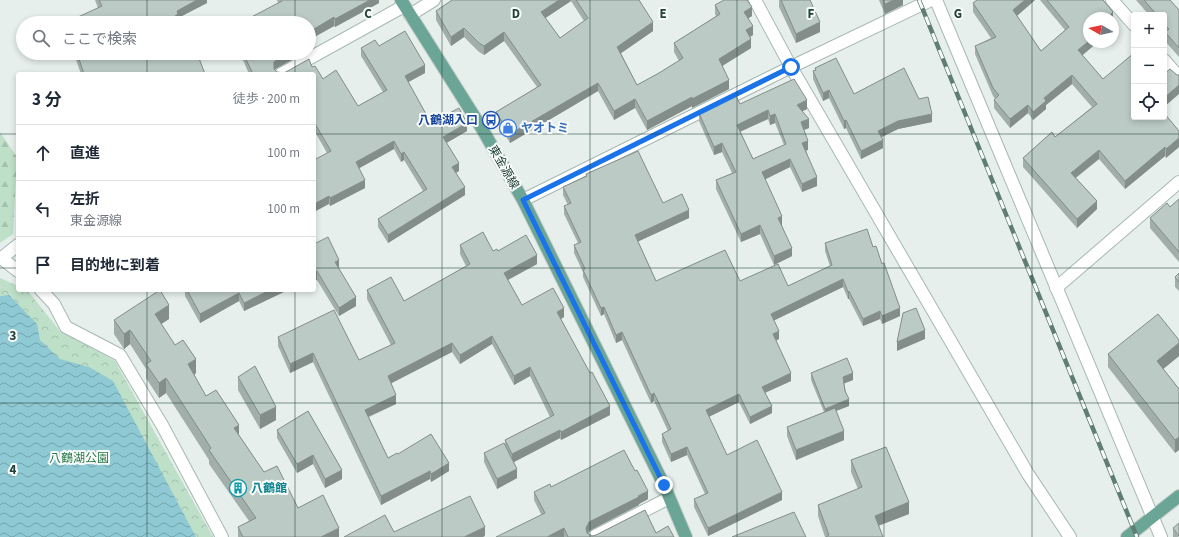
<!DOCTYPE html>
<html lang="ja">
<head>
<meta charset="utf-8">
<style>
  body { margin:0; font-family:"Source Sans 3","Noto Sans JP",sans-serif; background:#f6f6f7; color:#1f2937 }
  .controls { position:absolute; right:12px; top:12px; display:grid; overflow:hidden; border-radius:4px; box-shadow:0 2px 6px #0003 }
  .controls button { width:36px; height:36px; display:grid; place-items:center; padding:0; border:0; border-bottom:1px solid #e0e1e3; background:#fff; color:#1f2937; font:20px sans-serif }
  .compass { position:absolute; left:1083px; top:12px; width:36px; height:36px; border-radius:50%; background:#fff; box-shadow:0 2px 6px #0003; rotate:279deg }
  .stop { position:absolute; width:12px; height:12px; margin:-9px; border:3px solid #1a73e8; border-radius:50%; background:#fff }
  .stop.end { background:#1a73e8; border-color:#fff; box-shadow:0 1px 4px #0008 }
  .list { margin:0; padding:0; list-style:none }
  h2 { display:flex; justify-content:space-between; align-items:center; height:52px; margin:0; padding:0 16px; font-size:17px }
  h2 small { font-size:13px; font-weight:400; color:#747a83 }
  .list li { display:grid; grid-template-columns:26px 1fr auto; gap:12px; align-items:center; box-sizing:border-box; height:56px; padding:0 16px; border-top:1px solid #e0e1e3 }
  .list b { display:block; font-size:15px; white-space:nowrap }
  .list p { margin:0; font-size:13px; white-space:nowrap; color:#747a83 }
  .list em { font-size:13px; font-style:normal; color:#747a83 }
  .icon { flex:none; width:22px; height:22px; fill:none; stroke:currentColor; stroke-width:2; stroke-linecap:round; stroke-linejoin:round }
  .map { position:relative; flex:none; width:1179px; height:537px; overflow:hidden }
  .search { position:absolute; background:#fff; box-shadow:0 2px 6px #0003; left:16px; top:16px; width:300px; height:44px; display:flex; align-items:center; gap:10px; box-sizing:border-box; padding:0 14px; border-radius:22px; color:#747a83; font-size:15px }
  .panel { position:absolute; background:#fff; box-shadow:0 2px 6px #0003; left:16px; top:72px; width:300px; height:220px; border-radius:4px }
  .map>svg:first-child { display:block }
</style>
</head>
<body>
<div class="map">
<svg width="1179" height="537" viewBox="0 0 1179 537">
  <defs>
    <pattern id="forest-firs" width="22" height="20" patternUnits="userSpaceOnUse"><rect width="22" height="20" fill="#bfe0c8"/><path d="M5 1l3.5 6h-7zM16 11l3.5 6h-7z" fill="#a4c1ad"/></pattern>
    <pattern id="park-crowns" width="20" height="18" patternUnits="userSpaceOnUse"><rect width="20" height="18" fill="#bfe0c8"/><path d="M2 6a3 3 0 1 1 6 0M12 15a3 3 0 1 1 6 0" fill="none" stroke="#a4c1ad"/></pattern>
    <pattern id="water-waves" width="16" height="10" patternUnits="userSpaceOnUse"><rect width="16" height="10" fill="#8ec9d4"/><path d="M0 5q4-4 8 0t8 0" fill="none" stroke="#74a5ad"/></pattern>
  </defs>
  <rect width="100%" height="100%" fill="#e6efeb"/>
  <polygon fill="url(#forest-firs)" points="0,132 17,157 13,234 0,243"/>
  <polygon fill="url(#park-crowns)" points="0,278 18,286 18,290 28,291 60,331 115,361 213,537 0,537"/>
  <polygon fill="url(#water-waves)" points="9,295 37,324 40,340 60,359 89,367 113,381 196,537 0,537 0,296"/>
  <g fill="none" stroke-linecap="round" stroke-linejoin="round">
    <g stroke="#a8b8b2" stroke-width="14">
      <g id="minor">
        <polyline points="755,0 791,67 1028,474 1070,537"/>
        <polyline points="936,0 1161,537"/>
        <polyline points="1112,0 1134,25"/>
        <polyline points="410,15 434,0"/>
        <polyline points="1164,60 1179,77"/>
        <polyline points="281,74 404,6"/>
        <polyline points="523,200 791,67 931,0"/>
        <polyline points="1,258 18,271"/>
        <polyline points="0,259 18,245"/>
        <polyline points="1056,288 1179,182"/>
        <polyline points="41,290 54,304 66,327 120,355 162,425 222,537"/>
        <polyline points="593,537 669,498"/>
      </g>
    </g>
    <g stroke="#c2cac8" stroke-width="14">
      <g id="major">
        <polyline points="401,0 481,127 523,200 664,485 686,537"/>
        <polyline points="1127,537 1179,496"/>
      </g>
    </g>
    <use href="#minor" stroke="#fff" stroke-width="12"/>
    <use href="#major" stroke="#6aa596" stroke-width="12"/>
    <g stroke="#5f7d75" stroke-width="4.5">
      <polyline id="rail" points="919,0 1137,537"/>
    </g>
    <use href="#rail" stroke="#f7fbf9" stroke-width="3" stroke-dasharray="9" stroke-linecap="butt"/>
  </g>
  <g fill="#a1aea9" fill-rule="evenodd">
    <polygon points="95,0 207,0 207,3 178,18 178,22 98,8"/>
    <polygon points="277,0 379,0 379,3 335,27 334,26 309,40 309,23 278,3"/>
    <path d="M452 0H639L653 31 621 53 637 85 659 73 679 61 674 52V43L716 16 715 14V5L752 16 748 18 753 35 750 37 751 48 722 66 729 89 692 108V106L647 130 635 108 614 120 598 91 510 143 496 120V112L537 87 504 41 484 55 479 52 464 37 451 46 436 20V11ZM571 1 584 21 560 38 545 18Z"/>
    <polygon points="779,0 810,0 820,32 796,43 779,7"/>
    <polygon points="879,0 903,0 903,5 885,14"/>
    <polygon points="977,0 1035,0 1017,16 1041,51 1065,30 1040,0 1103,0 1113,12 1113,21 1113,18 1089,18 1089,42 1098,42 1082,55 1103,79 1134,53 1134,117 1164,117 1164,113 1179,131 1179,147 1166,158 1165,156 1125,189 1099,159 1076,178 1097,201 1097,209 1077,228 1023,167 1023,158 1052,132 1055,137 1092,107 1072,84 1046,105 1046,109 1033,120 1028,113 1010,128 994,108 994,100 995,99 993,96 975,54 975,46 991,38 973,12 973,3"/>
    <polygon points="1136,0 1170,0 1179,10 1179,57 1165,41 1165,34 1164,33 1164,15 1149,15"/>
    <polygon points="379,46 425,73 408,82 431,123 467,131 446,143 459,171 456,173 465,195 388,243 378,227 378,219 423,191 404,160 401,162 394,149 359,168 365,188 330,206 329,204 327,153 314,130 314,74 249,74 240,53 302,53 302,54 277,68 275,70 277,72 284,73 312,67 323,79 358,106 383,92 361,56 361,48"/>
    <polygon points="71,53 197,53 205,74 81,74 74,54 72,55"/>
    <polygon points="815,68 854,94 919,99 932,122 898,129 881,137 883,148 861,159 846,128 844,129 829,98 823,101 813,79 813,71 815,70"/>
    <path d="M740 104 807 109 802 111 809 128 804 130 808 150H806L817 186 802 192 790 167 765 179 782 225 792 256 774 265 760 234 741 242 716 189V180L732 173 722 152 714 155 699 121V113ZM768 119 770 125 775 123 784 145 753 159 740 132Z"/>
    <polygon points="586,174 663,203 689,218 638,241 656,281 740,281 788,286 830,266 825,251 825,243 873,247 900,316 882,324 880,319 863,326 849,299 848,299 843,287 774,320 779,339 776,340 791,381 765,393 772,413 750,424 739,402 709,417 727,455 782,500 708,536 694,507 694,499 705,494 687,455 671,462 662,442 662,434 668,431 654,401 651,403 622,340 616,343 604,314 601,316 583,277 583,272 574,253 574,245 578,243 564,214 564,206 568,205 563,195 563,187 586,177"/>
    <polygon points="1179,199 1179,262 1150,228 1150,218 1170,207"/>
    <polygon points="314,244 339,269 356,306 339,316 317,280"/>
    <polygon points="460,245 493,251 498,251 537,264 508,280 522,305 564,317 561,319 610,415 561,440 560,438 514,462 517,478 497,489 484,462 484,453 505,445 505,440 550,417 530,376 514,385 492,344 460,364 452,352 391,383 396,404 369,417 388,458 398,454 449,471 431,482 430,479 381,505 313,362 290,373 278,346 278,337 359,360 391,345 367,299 367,290 404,301 466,266 460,254"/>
    <polygon points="1179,273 1179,291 1175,287 1175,277"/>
    <polygon points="185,290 210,290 211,291 212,290 288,290 244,311 239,301 200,323 185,296"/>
    <polygon points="169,319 161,324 175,345 196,373 194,375 206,396 239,435 264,472 298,508 339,537 238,537 238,527 249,521 209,464 209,460 166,393 159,398 146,378 146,369 130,344 124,349 114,334 114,320"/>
    <polygon points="1179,340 1179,356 1163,369 1179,389 1175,453 1108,367 1108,354"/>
    <polygon points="811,373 853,380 844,383 849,406 836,411 844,440 796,460 787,436 787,427 824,412 811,380"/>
    <polygon points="238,377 276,420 260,429 238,390"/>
    <polygon points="308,411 342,479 325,488 313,464 297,473 277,438 277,430"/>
    <polygon points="851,460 909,514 878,526 825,537 818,516 818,505 858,489 851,472"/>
    <polygon points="551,487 648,499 639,504 639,505 589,531 588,533 592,536 656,533 674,537 564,537 541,514 534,500 534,492"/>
    <polygon points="1173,528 1179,537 1173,537"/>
  </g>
  <g fill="#838d89">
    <polygon points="197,0 207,0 207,3 178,18 178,22 177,23 175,16 177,11"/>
    <polygon points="370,0 379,0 379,3 335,27 335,19"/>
    <polygon points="559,0 571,0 571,1 541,21 541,12"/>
    <polygon points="894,0 903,0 903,5 885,14 885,4"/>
    <polygon points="1025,0 1035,0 1013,19 1013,10"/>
    <polygon points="752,7 752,16 744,21 744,12"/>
    <polygon points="1113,12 1113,21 1113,18 1107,18"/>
    <polygon points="334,17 334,26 309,40 309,32"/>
    <polygon points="653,22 653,31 617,56 617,47"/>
    <polygon points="820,22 820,32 796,43 796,34"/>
    <polygon points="753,26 753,35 746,39 746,30"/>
    <polygon points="464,28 464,37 451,46 451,37"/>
    <polygon points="504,32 504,41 484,55 484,46"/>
    <polygon points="751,39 751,48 719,68 719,59"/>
    <polygon points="1089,41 1089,42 1098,42 1078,59 1078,50"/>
    <polygon points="289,53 302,53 302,54 277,68 274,70 274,62 277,60"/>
    <polygon points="425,65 425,73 405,84 405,76"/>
    <polygon points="1072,75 1072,84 1046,105 1046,109 1033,120 1033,112 1044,98"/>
    <polygon points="729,80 729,89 692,108 692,99"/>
    <polygon points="598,83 598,91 510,143 510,134"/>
    <polygon points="1179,85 1179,94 1164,107 1164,98"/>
    <polygon points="829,90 829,98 823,101 823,93"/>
    <polygon points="692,97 692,106 647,130 647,121"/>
    <polygon points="635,99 635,108 614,120 614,111"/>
    <polygon points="807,100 807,109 797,114 797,105"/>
    <polygon points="1028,105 1028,113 1010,128 1010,119"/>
    <polygon points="768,110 768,119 737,133 737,125"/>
    <polygon points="775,114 775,123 770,125 770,116"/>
    <polygon points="932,114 932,122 898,129 878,139 878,131 898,121"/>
    <polygon points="809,119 809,128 801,131 801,122"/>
    <polygon points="846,120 846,128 844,129 844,121"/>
    <polygon points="467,123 467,131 443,145 443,137"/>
    <polygon points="1179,138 1179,147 1166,158 1166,149"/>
    <polygon points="883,140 883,148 861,159 861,151"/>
    <polygon points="394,141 394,149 356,170 356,162"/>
    <polygon points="808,141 808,150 802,152 802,143"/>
    <polygon points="722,143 722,152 714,155 714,147"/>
    <polygon points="1165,147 1165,156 1125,189 1125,181"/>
    <polygon points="1099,150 1099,159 1071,181 1071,173"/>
    <polygon points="404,152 404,160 401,162 401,154"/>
    <polygon points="790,159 790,167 762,181 762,172"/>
    <polygon points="459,163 459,171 452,175 452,167"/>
    <polygon points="817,177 817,186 802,192 802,184"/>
    <polygon points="365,180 365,188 330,206 330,198"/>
    <polygon points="465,187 465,195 388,243 388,235"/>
    <polygon points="329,196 329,204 314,212 314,204"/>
    <polygon points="1097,201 1097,209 1077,228 1077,219"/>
    <polygon points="689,210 689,218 635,243 635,235"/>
    <polygon points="782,216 782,225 778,227 778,218"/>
    <polygon points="760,225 760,234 741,242 741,234"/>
    <polygon points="792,248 792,256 774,265 774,256"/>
    <polygon points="537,255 537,264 504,282 504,273"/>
    <polygon points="339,260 339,269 335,262"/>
    <polygon points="317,271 317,280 314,281 314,272"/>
    <polygon points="843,279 843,287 771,322 771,314"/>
    <polygon points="270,290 288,290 244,311 244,303"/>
    <polygon points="849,291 849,299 848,299 848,292"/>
    <polygon points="239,293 239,301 200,323 200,314"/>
    <polygon points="356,297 356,306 339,316 339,308"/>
    <polygon points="169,305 169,319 155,328 155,314"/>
    <polygon points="604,307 604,314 601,316 601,308"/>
    <polygon points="564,308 564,317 557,321 557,312"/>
    <polygon points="900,308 900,316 882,324 882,316"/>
    <polygon points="880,311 880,319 863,326 863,319"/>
    <polygon points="130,330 130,344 124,349 124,334"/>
    <polygon points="925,330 925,339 897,351 897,342"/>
    <polygon points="779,331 779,339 773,342 773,334"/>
    <polygon points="622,332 622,340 616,343 616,335"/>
    <polygon points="492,336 492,344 460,364 460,355"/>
    <polygon points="452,343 452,352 388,385 388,376"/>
    <polygon points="1179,343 1179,356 1157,374 1157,361"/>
    <polygon points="313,353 313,362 290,373 290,364"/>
    <polygon points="196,359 196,373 188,379 188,364"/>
    <polygon points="530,367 530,376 514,385 514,376"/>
    <polygon points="791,373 791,381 762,394 762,387"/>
    <polygon points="853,373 853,380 843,384 843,377"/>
    <polygon points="166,378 166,393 159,398 159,383"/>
    <polygon points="654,393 654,401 651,403 651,395"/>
    <polygon points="739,394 739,402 706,418 706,410"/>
    <polygon points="396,395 396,404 365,418 365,410"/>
    <polygon points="849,399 849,406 825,415 825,409"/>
    <polygon points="610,406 610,415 561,440 561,432"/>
    <polygon points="772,406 772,413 750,424 750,417"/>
    <polygon points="276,407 276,420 260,429 260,415"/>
    <polygon points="239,425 239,439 234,428"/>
    <polygon points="560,430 560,438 512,463 512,454"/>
    <polygon points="844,431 844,440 796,460 796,450"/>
    <polygon points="1179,437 1179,450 1175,453 1175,440"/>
    <polygon points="687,447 687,455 671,462 671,454"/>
    <polygon points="313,455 313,464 297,473 297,464"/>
    <polygon points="449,463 449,471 431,482 431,474"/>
    <polygon points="517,469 517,478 497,489 497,479"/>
    <polygon points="342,470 342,479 325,488 325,479"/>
    <polygon points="430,471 430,479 381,505 381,496"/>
    <polygon points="648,491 648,499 639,504 639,505 589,531 586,536 586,528 589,522"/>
    <polygon points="782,492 782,500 708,536 708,528"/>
    <polygon points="909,502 909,514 875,527 875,516"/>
    <polygon points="485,527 485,536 483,537 464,537"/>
    <polygon points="339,528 339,537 321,537"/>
    <polygon points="564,528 564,537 547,537"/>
  </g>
  <g fill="#bbcac4" stroke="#838d89" fill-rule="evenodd">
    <polygon points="99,0 197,0 177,11 178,14 175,16 178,23 65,23 102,6"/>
    <polygon points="282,0 370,0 335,19 334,17 309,32 309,23 240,23 282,1"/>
    <polygon points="452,0 559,0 541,12 560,38 588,18 576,0 639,0 653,22 617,47 637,85 659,73 683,58 674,43 720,14 715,5 724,0 747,0 752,7 744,12 753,26 746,30 751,39 719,59 729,80 692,99 692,97 647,121 635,99 614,111 598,83 510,134 496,112 541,85 504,32 484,46 479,43 464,28 451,37 436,11"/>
    <polygon points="781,0 810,0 820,22 796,34"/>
    <polygon points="883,0 894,0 885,4"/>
    <polygon points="977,0 1025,0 1013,10 1041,51 1069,27 1047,0 1103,0 1113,12 1107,18 1089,18 1089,41 1078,50 1103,79 1134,53 1134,117 1164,117 1164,113 1179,131 1179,138 1166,149 1165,147 1125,181 1099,150 1071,173 1097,201 1077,219 1023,158 1052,132 1055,137 1097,104 1072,75 1044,98 1046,101 1033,112 1028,105 1010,119 994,100 999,95 993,88 975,46 996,37 973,3"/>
    <polygon points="1144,0 1170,0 1179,10 1179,48 1165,32 1169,29 1164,24 1164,15 1157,15"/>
    <polygon points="405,31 425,65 405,76 431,123 459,108 467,123 443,137 459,163 452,167 465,187 388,235 378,219 427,189 404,152 401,154 394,141 356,162 365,180 330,198 329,196 314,204 314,160 331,151 314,122 314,74 253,74 243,53 289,53 277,60 274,62 274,69 277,72 284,73 309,59 312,67 315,66 323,79 336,70 358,106 387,90 361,48 375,40 379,46"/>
    <polygon points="77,53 197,53 205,74 84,74"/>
    <polygon points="836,58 854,94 904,68 919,99 928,97 932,114 898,121 878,131 883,140 861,151 846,120 844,121 829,90 823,93 813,71 816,70 815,68"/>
    <polygon points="1170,69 1177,75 1179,75 1179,85 1164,98 1164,74"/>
    <path d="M794 79 807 100 797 105 809 119 801 122 808 141 802 143 817 177 802 184 790 159 762 172 782 216 778 218 792 248 774 256 760 225 741 234 716 180 736 172 722 143 714 147 699 113 735 94 740 104ZM768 110 770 116 775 114 786 144 753 159 737 125Z"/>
    <polygon points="638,151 663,203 682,194 689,210 635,235 656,281 725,250 740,281 778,264 788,286 832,265 825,243 867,229 873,247 876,246 882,264 884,263 900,308 882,316 880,311 863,319 849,291 848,292 843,279 771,314 779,331 773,334 791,373 762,387 772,406 750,417 739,394 706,410 727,455 757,440 782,492 708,528 694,499 708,493 687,447 671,454 662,434 671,429 654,393 651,395 622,332 616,335 604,307 601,308 583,270 585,269 574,245 581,242 564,206 571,203 563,187 587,176 586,174"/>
    <polygon points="1179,199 1179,252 1150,218 1167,203 1170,207"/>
    <polygon points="483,232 493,251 497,249 498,251 526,235 537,255 504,273 522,305 553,288 564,308 557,312 590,373 592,372 610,406 561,432 560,430 512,454 505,440 554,415 530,367 514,376 492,336 460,355 452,343 388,376 396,395 365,410 388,458 397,453 398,454 431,434 449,463 431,474 430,471 381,496 313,353 290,364 278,337 334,310 359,360 395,343 367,290 391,277 404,301 470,264 460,245"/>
    <polygon points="328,237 339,260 335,262 356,297 339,308 317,271 314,272 314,244"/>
    <polygon points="1179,273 1179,282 1175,277"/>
    <polygon points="160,290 169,305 155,314 175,345 183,340 196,359 188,364 206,396 216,390 239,425 234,428 264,472 277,466 298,508 323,495 339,528 321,537 243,537 238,527 256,518 209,450 211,448 166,378 159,383 146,364 151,361 130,330 124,334 114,320"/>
    <polygon points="187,290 210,290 211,291 212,290 270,290 244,303 239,293 200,314"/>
    <polygon points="916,308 925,330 897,342 903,313"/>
    <polygon points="1158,314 1179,340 1179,343 1157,361 1179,389 1179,437 1175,440 1108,354"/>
    <polygon points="847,358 853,373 843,377 845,391 849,399 825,409 811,373"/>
    <polygon points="255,366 276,407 260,415 238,377"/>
    <polygon points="835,408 844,431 796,450 787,427"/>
    <polygon points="308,411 342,470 325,479 313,455 297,464 277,430"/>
    <polygon points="504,443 517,469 497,479 484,453"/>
    <polygon points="886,447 909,502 875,516 883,537 826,537 829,535 818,505 862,487 851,460"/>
    <polygon points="624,450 635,471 637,470 648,491 638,496 639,497 589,522 586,528 587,533 592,536 596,535 645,510 656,533 668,526 674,537 568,537 564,528 547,537 496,537 545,513 534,492 550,484 551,487"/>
    <polygon points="470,496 485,527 464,537 344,537 385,515 394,532"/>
    <polygon points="794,512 806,537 732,537"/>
    <polygon points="1179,523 1179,536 1173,528"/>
  </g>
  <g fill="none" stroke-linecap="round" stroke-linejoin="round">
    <polyline stroke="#1a73e8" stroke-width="5" points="664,485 523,200 791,67"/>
  </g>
  <path fill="none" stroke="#24423a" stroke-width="1" stroke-opacity="0.55" d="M147 0V23M295 0V23M442 0V537M590 0V537M737 0V537M884 0V537M1032 0V537M147 53V74M295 53V74M0 134H18M314 134H1179M0 268H18M314 268H1179M147 290V537M295 290V537M0 403H1179"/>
  <defs>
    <g id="bus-ring" transform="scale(0.9)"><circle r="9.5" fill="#f7fbf9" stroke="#1a4fb4" stroke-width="1.5"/><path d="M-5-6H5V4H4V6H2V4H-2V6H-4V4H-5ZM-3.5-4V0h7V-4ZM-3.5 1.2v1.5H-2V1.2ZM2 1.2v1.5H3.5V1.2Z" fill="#1a4fb4"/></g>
    <g id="shop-ring" transform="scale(0.9)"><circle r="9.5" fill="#f7fbf9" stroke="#3f7fe0" stroke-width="1.5"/><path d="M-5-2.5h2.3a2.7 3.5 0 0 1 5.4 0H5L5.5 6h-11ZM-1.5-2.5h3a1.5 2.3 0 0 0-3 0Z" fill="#3f7fe0"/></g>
    <g id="building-ring" transform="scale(0.9)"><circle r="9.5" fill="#f7fbf9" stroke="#0f9aa8" stroke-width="1.5"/><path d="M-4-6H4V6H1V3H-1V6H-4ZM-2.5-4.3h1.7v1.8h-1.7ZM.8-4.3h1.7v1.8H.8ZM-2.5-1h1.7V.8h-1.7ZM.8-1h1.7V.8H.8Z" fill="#0f9aa8"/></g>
  </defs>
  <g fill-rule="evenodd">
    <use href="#bus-ring" x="491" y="120"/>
    <use href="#shop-ring" x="508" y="128"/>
    <use href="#building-ring" x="238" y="488"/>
  </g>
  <g text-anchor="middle" stroke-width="4" stroke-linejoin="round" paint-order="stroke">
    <g font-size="12" font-weight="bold" fill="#164399" stroke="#f7fbf9" text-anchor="end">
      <text x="478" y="124">八鶴湖入口</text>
    </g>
    <g font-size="12" font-weight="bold" fill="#366cbe" stroke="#f7fbf9" text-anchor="start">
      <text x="521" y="132">ヤオトミ</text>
    </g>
    <g font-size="12" fill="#24423a" stroke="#f7fbf9">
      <text transform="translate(504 167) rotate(60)" y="4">東金源線</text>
    </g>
    <g font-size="12" fill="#2d7a4b" stroke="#f7fbf9">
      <text x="79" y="462">八鶴湖公園</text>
    </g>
    <g font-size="12" font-weight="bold" fill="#0d838f" stroke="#f7fbf9" text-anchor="start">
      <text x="251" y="492">八鶴館</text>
    </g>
  </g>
  <g font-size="13" text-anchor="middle" font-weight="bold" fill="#24423a" stroke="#f7fbf9" stroke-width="4" stroke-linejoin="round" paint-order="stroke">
    <text x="368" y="18">C</text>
    <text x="516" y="18">D</text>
    <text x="663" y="18">E</text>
    <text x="811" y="18">F</text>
    <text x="958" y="18">G</text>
    <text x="13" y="340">3</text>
    <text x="13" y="474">4</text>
  </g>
</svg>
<div class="controls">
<button>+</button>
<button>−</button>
<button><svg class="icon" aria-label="locate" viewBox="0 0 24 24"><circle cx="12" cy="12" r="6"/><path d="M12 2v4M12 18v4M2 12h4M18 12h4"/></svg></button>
</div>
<svg class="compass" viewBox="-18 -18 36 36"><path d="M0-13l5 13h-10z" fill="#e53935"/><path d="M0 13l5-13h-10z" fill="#747a83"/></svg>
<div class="stop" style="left:791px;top:67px"></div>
<div class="stop end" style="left:664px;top:485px"></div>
<div class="search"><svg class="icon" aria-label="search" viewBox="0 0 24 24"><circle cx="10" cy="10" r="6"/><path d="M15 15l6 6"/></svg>ここで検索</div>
<section class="panel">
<h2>3 分<small>徒歩 · 200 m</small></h2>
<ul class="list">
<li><svg class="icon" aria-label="ahead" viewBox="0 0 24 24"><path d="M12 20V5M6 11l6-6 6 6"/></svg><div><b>直進</b></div><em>100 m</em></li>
<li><svg class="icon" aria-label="left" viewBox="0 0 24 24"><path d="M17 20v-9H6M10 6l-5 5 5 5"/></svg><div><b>左折</b><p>東金源線</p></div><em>100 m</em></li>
<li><svg class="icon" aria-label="arrive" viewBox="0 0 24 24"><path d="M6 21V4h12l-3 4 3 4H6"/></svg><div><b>目的地に到着</b></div></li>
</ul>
</section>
</div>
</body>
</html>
